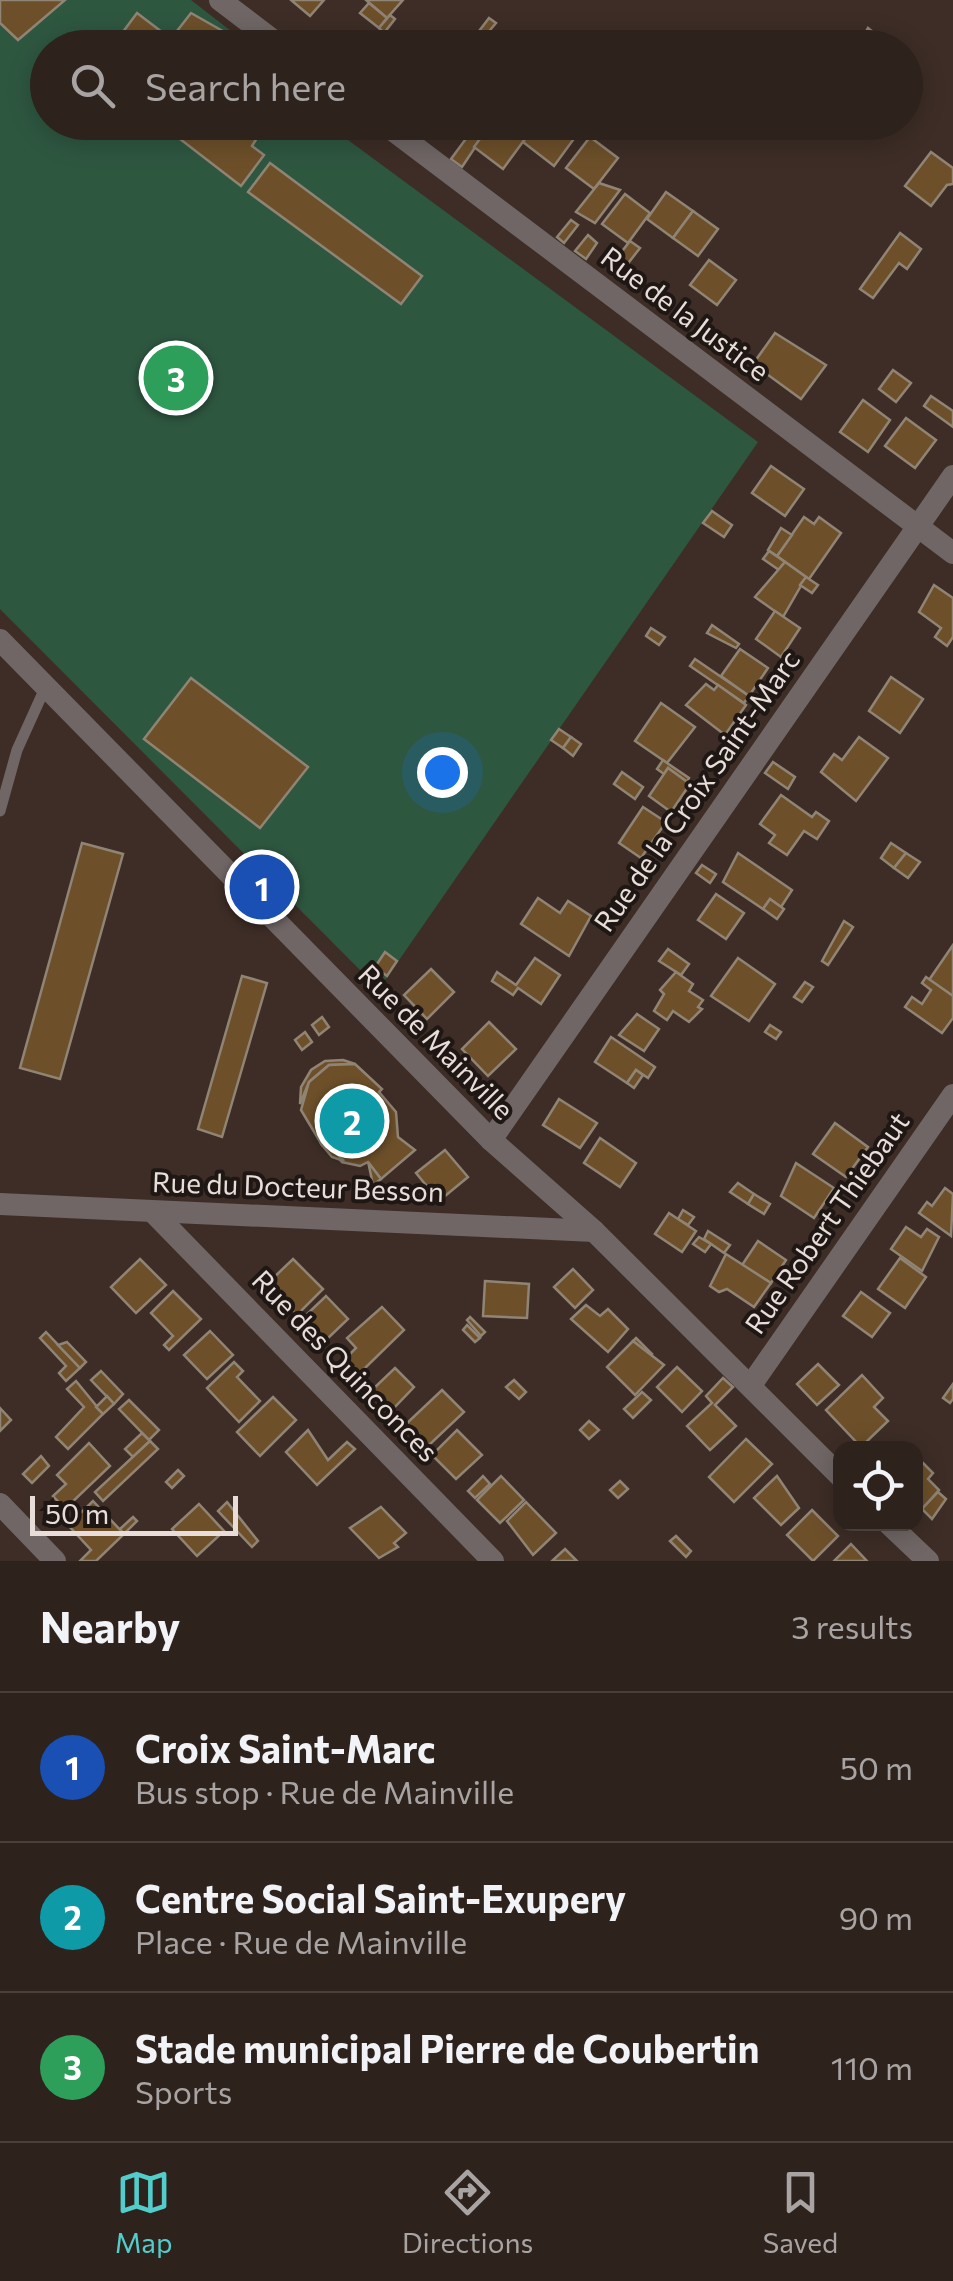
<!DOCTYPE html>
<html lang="en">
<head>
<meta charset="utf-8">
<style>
  body { margin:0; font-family:Commissioner,sans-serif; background:#362a25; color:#f1f3f6 }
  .controls { position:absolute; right:30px; bottom:30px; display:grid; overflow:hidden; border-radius:20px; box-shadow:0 5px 25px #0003 }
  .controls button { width:90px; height:90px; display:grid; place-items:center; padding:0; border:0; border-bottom:2px solid #493f3b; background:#2e221c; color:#f1f3f6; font:50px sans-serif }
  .scale { position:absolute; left:30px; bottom:25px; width:208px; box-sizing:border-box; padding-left:10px; border:5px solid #e8ddd8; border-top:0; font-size:28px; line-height:35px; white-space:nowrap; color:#e8ddd8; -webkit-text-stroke:8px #1e1714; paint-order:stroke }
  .you { position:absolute; left:442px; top:772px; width:35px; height:35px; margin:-25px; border:8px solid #fff; border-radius:50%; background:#1a73e8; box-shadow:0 0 0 15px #1a73e833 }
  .badge { display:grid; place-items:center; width:65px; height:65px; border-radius:50%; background:#52cdcb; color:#fff; font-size:32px; font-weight:700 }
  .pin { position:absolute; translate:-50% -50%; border:5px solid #fff; box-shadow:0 2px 10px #0006 }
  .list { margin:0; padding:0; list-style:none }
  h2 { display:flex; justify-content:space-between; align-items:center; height:130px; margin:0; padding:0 40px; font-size:42px }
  h2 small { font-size:32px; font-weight:400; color:#a7a4a3 }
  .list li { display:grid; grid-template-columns:65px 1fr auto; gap:30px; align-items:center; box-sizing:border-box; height:150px; padding:0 40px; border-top:2px solid #493f3b }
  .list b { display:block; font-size:38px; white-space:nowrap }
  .list p { margin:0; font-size:32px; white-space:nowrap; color:#a7a4a3 }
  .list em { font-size:32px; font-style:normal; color:#a7a4a3 }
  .icon { flex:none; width:55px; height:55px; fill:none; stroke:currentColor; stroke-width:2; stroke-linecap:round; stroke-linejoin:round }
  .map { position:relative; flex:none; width:953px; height:1561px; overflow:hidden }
  .search { position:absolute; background:#2e221c; box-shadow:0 5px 25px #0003; left:30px; right:30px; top:30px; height:110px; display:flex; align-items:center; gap:25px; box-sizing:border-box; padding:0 35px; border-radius:55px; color:#a7a4a3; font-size:38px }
  .sheet { height:580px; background:#2e221c }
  nav { display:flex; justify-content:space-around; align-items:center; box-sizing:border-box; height:140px; border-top:2px solid #493f3b; background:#2e221c; font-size:28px; color:#a7a4a3 }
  nav a { display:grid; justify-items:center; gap:5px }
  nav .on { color:#52cdcb }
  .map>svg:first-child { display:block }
</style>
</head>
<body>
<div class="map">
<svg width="953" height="1561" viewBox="0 0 953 1561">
  <rect width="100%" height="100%" fill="#3d2d26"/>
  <polygon fill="#2e5740" points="0,0 191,0 231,31 232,47 48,48 48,122 325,123 758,442 379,989 0,609"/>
  <g fill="#6d502a" stroke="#908475" stroke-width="2.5">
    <polygon points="0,0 65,0 18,40 0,23"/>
    <polygon points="291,0 324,0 310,16"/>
    <polygon points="366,0 403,0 387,18"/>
    <polygon points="369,3 387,18 379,28 360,13"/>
    <polygon points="137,13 162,32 150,48 111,48"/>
    <polygon points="191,13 228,34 230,48 199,48 177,31"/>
    <polygon points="390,15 395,19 384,33 379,28"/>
    <polygon points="489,18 496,23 475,48 470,43"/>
    <polygon points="868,28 874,33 863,48 857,48"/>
    <polygon points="374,34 384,44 362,48"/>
    <polygon points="158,122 221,122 229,128 236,122 257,138 252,146 264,155 241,186"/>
    <polygon points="453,122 492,122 462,167 451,159 465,140 449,128"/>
    <polygon points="492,122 503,122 525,139 503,169 474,147"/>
    <polygon points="503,122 529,122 535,127 525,139"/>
    <polygon points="538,122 581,122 584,125 554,166 523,142"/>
    <polygon points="590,137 618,158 594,189 566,168"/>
    <polygon points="931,152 953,168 953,184 947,185 931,206 905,186"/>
    <polygon points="270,163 422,276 401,304 248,192"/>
    <polygon points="599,183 620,190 595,223 576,212"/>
    <polygon points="666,192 693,211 673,238 647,219"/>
    <polygon points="625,194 650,213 628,243 602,224"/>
    <polygon points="693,211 718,229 698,256 673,238"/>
    <polygon points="571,220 578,225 564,243 557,237"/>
    <polygon points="900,233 921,249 907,269 899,263 873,298 860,289"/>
    <polygon points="588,235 597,243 586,259 575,251"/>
    <polygon points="630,241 640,248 626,266 616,259"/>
    <polygon points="709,260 736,280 717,305 690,285"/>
    <polygon points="775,333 826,365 801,399 753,364"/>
    <polygon points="893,370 911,383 896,402 879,389"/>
    <polygon points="931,396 953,411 953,427 924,406"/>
    <polygon points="863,400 890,420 868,452 840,432"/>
    <polygon points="906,418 936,440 915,468 885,446"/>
    <polygon points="771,466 804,489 785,516 752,493"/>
    <polygon points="712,511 732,525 724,537 703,523"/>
    <polygon points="804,517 814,524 819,517 841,533 809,579 777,556"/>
    <polygon points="781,528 792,535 777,556 768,550"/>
    <polygon points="769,551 785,562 779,570 763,559"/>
    <polygon points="785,562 806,577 783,617 755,597"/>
    <polygon points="806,577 818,585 812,593 800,585"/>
    <polygon points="934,585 953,598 953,637 947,646 935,637 941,628 919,612"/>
    <polygon points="775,611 800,628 781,657 756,639"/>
    <polygon points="712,625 739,644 736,648 707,633"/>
    <polygon points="651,628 665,637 659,645 646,636"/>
    <polygon points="740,649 768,668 749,696 721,676"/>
    <polygon points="695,659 749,696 744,703 690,666"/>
    <polygon points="891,677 923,699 900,733 869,711"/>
    <polygon points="191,678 308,767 260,828 144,739"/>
    <polygon points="706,684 714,690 718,685 746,705 725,735 686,705"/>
    <polygon points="661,703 695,727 667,763 635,741"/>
    <polygon points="559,729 571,737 563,748 551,740"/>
    <polygon points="571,737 581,744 573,756 563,748"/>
    <polygon points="859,737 888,758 856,801 821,772 834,754 842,760"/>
    <polygon points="663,760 667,763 689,778 687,782 668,768 664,774 657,769"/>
    <polygon points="773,762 795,777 788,789 765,773"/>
    <polygon points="668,768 690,784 671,812 649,796"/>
    <polygon points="622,772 643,787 635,799 614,784"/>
    <polygon points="781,795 812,817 816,812 829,821 817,839 804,831 787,855 769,843 775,835 760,824"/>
    <polygon points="643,807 666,822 641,858 619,843"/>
    <polygon points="82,843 123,854 60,1079 20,1068"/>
    <polygon points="891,843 906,853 894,868 881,858"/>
    <polygon points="738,853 792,890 781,907 770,899 763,909 723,882"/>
    <polygon points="906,853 920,862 908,878 894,868"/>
    <polygon points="702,865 716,874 710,883 696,873"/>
    <polygon points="716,894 744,913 726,939 698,920"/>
    <polygon points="538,898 560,913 568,901 591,916 569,956 521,924"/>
    <polygon points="770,899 784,909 777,919 763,909"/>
    <polygon points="844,921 853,927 828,965 822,961"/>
    <polygon points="953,945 953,996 929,980"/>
    <polygon points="668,949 689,964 681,975 659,961"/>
    <polygon points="385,952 397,961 387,976 375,967"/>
    <polygon points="535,958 560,975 541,1004 518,988 513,995 492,981 497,972 516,985"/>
    <polygon points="738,958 775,984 749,1021 711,996"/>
    <polygon points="431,969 454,992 427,1019 404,995"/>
    <polygon points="676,972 693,984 689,991 703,1000 698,1007 702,1009 689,1022 673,1011 667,1020 654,1011 664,994 660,990"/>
    <polygon points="242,976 267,983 222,1137 198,1129"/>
    <polygon points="926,977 953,996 953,1018 942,1033 905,1007 912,997 922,1004 931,990 922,983"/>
    <polygon points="805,982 813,987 802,1002 794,997"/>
    <polygon points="637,1014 659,1029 644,1051 619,1035"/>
    <polygon points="322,1017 329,1027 319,1035 312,1025"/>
    <polygon points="489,1022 516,1049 488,1076 462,1049"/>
    <polygon points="770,1025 781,1032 776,1039 765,1032"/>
    <polygon points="305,1032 312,1042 302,1050 295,1040"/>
    <polygon points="611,1037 655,1067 648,1078 636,1070 627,1083 595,1062"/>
    <polygon points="343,1060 355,1064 329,1065 309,1082 300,1104 301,1087 311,1070 325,1061"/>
    <polygon points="355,1064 382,1089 379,1092 396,1112 398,1137 415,1150 381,1179 368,1162 360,1166 342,1162 329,1146 322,1145 301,1110 309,1082 329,1065"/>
    <polygon points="636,1070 643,1075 634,1088 627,1083"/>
    <polygon points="559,1099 597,1123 580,1148 543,1125"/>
    <polygon points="835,1123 868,1147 846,1177 813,1154"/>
    <polygon points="600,1138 636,1163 620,1187 584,1163"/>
    <polygon points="322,1145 329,1146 344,1161 332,1157"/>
    <polygon points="445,1150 468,1177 439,1201 416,1173"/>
    <polygon points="368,1162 381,1179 373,1185 369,1166"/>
    <polygon points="796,1163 834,1188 814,1218 781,1196"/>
    <polygon points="738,1183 754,1194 748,1204 730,1192"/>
    <polygon points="945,1188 953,1194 951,1236 919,1213 927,1202 932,1206"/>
    <polygon points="754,1194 770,1204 764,1214 748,1204"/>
    <polygon points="683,1210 694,1217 688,1225 678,1219"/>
    <polygon points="669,1213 696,1231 682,1252 655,1234"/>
    <polygon points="906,1227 921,1237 927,1229 939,1237 922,1271 891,1249"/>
    <polygon points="708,1231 730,1245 724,1253 704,1239"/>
    <polygon points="699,1237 711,1244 705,1252 693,1244"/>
    <polygon points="758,1241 786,1260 771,1283 742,1265"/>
    <polygon points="726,1254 771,1283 754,1307 727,1289 719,1292 710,1286"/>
    <polygon points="900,1258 926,1277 905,1308 878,1289"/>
    <polygon points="140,1259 166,1285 136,1313 111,1287"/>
    <polygon points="293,1259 323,1289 297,1315 267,1284"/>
    <polygon points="573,1269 593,1290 575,1308 554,1287"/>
    <polygon points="485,1281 529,1284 527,1318 483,1316"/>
    <polygon points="173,1291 201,1319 169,1350 164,1345 173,1336 151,1313"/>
    <polygon points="861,1292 890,1313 872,1337 843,1316"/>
    <polygon points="326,1296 348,1319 325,1341 303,1318"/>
    <polygon points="586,1305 600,1316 608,1309 628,1329 608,1352 571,1319"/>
    <polygon points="382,1307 404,1330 362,1371 355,1371 344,1360 356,1348 347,1338"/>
    <polygon points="470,1317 485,1332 481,1336 467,1320"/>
    <polygon points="467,1325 480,1338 475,1342 463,1330"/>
    <polygon points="210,1331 233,1355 207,1379 184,1355"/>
    <polygon points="46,1332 80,1368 66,1381 59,1373 66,1366 40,1338"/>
    <polygon points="636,1338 652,1354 649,1357 633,1341"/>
    <polygon points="633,1341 664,1365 635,1395 607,1367"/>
    <polygon points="67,1342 86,1362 80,1368 58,1345"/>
    <polygon points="234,1362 243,1371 237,1377 260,1401 239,1422 207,1388"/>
    <polygon points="818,1364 839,1385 817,1405 797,1384"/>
    <polygon points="677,1367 702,1391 682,1412 657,1387"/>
    <polygon points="395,1368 414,1387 392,1410 372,1390"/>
    <polygon points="101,1371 123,1394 114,1404 91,1380"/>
    <polygon points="862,1375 883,1398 874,1407 888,1421 861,1447 826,1410"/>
    <polygon points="723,1378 733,1387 715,1405 736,1426 710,1450 687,1426 712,1403 706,1396"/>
    <polygon points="514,1380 526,1392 519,1399 506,1387"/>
    <polygon points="76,1381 103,1414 68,1449 56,1437 84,1407 67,1389"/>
    <polygon points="953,1384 953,1399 950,1403 943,1398"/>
    <polygon points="442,1390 464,1412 427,1447 406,1424"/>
    <polygon points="642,1392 651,1400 633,1418 624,1409"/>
    <polygon points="107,1396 114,1404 103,1414 96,1407"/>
    <polygon points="273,1397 296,1420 260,1456 237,1432"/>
    <polygon points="129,1400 159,1430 149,1440 119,1409"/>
    <polygon points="0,1408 11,1420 0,1431"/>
    <polygon points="589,1421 599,1430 589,1439 580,1430"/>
    <polygon points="308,1430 328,1460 347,1442 355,1449 317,1485 286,1452"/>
    <polygon points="457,1430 482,1455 456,1479 432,1455"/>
    <polygon points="142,1433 150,1441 133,1457 125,1449"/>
    <polygon points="746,1439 772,1464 734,1502 709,1477"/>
    <polygon points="150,1441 158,1449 103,1501 95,1492"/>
    <polygon points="89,1443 110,1466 65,1509 53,1496 66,1484 57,1475"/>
    <polygon points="41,1456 49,1466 32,1483 23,1474"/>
    <polygon points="923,1463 933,1473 928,1479 939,1490 922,1509 916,1503 916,1467"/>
    <polygon points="178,1470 184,1476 172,1488 166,1482"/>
    <polygon points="483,1476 490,1484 475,1498 468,1491"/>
    <polygon points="501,1476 524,1500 500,1523 477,1500"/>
    <polygon points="777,1476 799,1508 781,1525 754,1498"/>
    <polygon points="620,1481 628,1489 618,1498 610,1490"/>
    <polygon points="938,1492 946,1499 932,1519 922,1509"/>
    <polygon points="93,1501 124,1534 96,1561 80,1561 91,1550 68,1525"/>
    <polygon points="227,1502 258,1541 252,1547 218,1511"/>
    <polygon points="526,1502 556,1533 533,1555 507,1521"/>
    <polygon points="199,1504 224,1531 197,1556 172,1529"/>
    <polygon points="381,1507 406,1533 394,1543 398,1547 379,1558 350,1528"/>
    <polygon points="812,1510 838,1536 813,1561 787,1535"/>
    <polygon points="133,1517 137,1521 124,1534 120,1529"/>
    <polygon points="676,1536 691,1551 686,1557 670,1541"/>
    <polygon points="851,1544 867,1561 834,1561"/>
    <polygon points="565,1549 577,1561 552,1561"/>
  </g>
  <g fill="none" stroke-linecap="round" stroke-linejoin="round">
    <polyline stroke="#706666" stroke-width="11" points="0,811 17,750 46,686"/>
    <g stroke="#706666" stroke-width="22">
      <polyline points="220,0 283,48"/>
      <polyline points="382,122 953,553"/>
      <polyline points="0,640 491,1140 594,1231 840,1476"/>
      <polyline points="491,1140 953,476"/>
      <polyline points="0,1204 594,1231"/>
      <polyline points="154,1213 493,1561"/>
      <polyline points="751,1385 953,1095"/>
      <polyline points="0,1504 55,1561"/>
      <polyline points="889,1524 928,1561"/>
    </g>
  </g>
  <g text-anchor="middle" stroke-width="8" stroke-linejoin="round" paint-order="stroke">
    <g font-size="28" fill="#e8ddd8" stroke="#1e1714">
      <text transform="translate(685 314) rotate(37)" y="10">Rue de la Justice</text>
      <text transform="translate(697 791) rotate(-55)" y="10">Rue de la Croix Saint-Marc</text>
      <text transform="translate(436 1042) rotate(45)" y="10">Rue de Mainville</text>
      <text transform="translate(298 1187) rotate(2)" y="10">Rue du Docteur Besson</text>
      <text transform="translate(827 1223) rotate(-55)" y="10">Rue Robert Thiebaut</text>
      <text transform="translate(345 1366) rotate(46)" y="10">Rue des Quinconces</text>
    </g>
  </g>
</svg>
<div class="controls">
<button><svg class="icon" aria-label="locate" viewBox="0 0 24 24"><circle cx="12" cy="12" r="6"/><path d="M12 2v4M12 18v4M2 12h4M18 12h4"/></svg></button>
</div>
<div class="scale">50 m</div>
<div class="you"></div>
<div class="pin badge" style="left:262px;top:887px;background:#1a4fb4">1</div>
<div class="pin badge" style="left:352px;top:1121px;background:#0f9aa8">2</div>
<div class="pin badge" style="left:176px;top:378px;background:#2e9e5b">3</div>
<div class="search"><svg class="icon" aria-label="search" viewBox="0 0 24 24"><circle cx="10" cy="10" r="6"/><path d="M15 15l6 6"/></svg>Search here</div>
</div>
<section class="sheet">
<h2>Nearby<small>3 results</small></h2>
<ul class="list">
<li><span class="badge" style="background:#1a4fb4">1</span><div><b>Croix Saint-Marc</b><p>Bus stop · Rue de Mainville</p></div><em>50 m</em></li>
<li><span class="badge" style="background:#0f9aa8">2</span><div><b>Centre Social Saint-Exupery</b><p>Place · Rue de Mainville</p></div><em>90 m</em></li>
<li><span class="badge" style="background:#2e9e5b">3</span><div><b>Stade municipal Pierre de Coubertin</b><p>Sports</p></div><em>110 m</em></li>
</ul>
</section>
<nav>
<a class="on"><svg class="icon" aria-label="map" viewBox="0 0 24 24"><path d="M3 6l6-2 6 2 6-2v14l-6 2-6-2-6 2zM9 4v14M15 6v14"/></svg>Map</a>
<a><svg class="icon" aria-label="directions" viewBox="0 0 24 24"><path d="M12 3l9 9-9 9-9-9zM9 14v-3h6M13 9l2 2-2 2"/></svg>Directions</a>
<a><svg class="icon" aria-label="saved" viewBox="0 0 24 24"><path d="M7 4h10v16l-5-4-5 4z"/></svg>Saved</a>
</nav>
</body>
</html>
